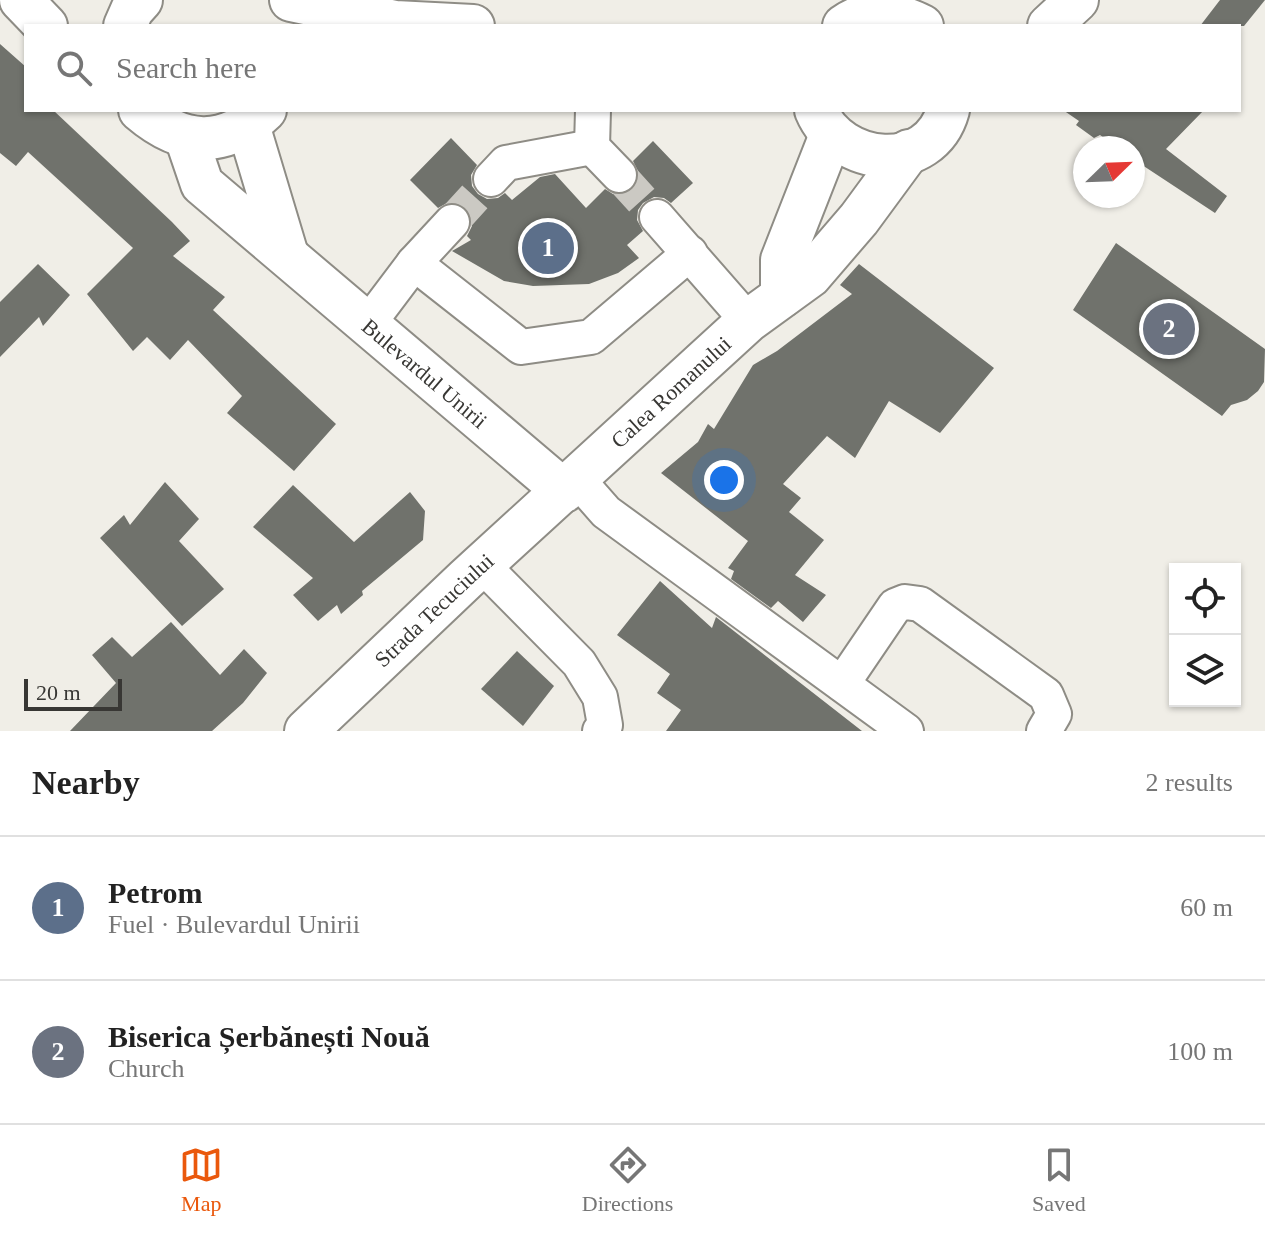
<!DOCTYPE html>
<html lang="en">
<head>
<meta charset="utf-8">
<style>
  body { margin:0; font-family:Georgia,serif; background:#f2f2f2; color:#222 }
  .controls { position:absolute; right:24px; bottom:24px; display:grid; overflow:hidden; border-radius:0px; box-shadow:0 2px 6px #0004 }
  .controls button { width:72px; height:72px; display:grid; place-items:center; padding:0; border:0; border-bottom:2px solid #e0e0e0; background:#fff; color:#222; font:40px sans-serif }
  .compass { position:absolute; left:1073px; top:136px; width:72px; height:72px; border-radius:50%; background:#fff; box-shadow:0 2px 6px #0004; rotate:67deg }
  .scale { position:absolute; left:24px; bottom:20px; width:98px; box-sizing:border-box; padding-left:8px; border:4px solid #383734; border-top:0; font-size:22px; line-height:28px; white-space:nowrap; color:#383734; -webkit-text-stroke:6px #f0eee7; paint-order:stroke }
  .you { position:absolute; left:724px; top:480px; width:28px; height:28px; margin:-20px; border:6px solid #fff; border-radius:50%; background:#1a73e8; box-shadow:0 0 0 12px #1a73e833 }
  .badge { display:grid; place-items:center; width:52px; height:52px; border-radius:50%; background:#ea580c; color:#fff; font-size:26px; font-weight:700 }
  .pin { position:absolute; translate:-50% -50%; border:4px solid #fff; box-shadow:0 2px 8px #0006 }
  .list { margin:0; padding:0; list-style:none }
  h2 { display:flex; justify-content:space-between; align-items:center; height:104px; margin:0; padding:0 32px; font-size:34px }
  h2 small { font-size:26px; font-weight:400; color:#767676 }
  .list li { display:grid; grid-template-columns:52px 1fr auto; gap:24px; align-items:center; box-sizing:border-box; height:144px; padding:0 32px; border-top:2px solid #e0e0e0 }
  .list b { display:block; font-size:30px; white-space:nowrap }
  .list p { margin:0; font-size:26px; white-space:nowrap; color:#767676 }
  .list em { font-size:26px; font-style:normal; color:#767676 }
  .icon { flex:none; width:44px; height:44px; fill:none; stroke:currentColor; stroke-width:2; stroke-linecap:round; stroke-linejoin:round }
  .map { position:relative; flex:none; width:1265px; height:731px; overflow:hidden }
  .search { position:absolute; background:#fff; box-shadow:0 2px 6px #0004; left:24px; right:24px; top:24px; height:88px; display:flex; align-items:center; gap:20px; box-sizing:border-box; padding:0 28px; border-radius:0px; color:#767676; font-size:30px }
  .sheet { height:392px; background:#fff }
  nav { display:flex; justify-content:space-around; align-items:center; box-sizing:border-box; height:112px; border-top:2px solid #e0e0e0; background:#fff; font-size:22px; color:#767676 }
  nav a { display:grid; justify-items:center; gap:4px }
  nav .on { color:#ea580c }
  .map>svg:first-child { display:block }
</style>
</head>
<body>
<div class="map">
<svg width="1265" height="731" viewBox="0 0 1265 731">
  <rect width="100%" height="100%" fill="#f0eee7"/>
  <g fill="#70726c">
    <polygon points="1220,0 1265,0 1244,26 1200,26"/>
    <polygon points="0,44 26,67 26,110 53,110 172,222 190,241 173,256 225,297 213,310 336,424 294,471 227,413 242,396 188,340 170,360 147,337 133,351 87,294 133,248 28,152 16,166 0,153"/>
    <polygon points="1063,110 1204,110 1166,149 1227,196 1215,213 1133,159 1133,148 1118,148 1100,135 1094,138 1076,125 1079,121"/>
    <polygon points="451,138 477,165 471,175 472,186 478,194 487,199 498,198 505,193 512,200 540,177 555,174 586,208 605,189 613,194 623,194 633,189 638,180 638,171 633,161 653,141 693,183 671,203 664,198 654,197 643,203 638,210 637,220 643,231 627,245 639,258 618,273 589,284 533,286 504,281 452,251 471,240 467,236 472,226 471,217 466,208 456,202 447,203 438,208 410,180"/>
    <polygon points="1116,243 1265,349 1264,382 1258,391 1247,400 1231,405 1222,416 1073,310"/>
    <polygon points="38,264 70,295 43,326 39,317 0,357 0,302"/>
    <polygon points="859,264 994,368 940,433 889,401 855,458 827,436 783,484 801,498 789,512 824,540 795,575 826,595 803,622 778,601 771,608 731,579 734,571 728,568 748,541 661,473 698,442 708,424 714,429 753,365 777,351 852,294 840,285"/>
    <polygon points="165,482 199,519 179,541 224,589 182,626 100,538 124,515 130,525"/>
    <polygon points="293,485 354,542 410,492 425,511 423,540 362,591 363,595 341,614 337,605 318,621 293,595 313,578 253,527"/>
    <polygon points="660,581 712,628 716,617 862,731 666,731 681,710 657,693 670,674 617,635"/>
    <polygon points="171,622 220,675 244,649 267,673 243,703 212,731 70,731 116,683 92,655 112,637 132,657"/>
    <polygon points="517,651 554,686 523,726 481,689"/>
  </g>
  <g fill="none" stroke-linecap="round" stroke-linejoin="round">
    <g stroke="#cbc9c3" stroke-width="34" stroke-dasharray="34 17" stroke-linecap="butt">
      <polyline points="619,175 657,217"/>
      <polyline points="452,222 491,179"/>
    </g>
    <g stroke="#8e8c85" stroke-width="38">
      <g id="minor">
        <polyline points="593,110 592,147 619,175"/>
        <polyline points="491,179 506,163 592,147"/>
        <polyline points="657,217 748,321"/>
        <polyline points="414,263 521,347 591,337 690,253"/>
        <polyline points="368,324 414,263 452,222"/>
        <polyline points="577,479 606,512 906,731"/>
        <polyline points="482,565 579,663 600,697 605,725 600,731"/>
        <polyline points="842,684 895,606 905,602 920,604 1046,695 1054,714 1044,731"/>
      </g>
    </g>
    <g stroke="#8e8c85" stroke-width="46">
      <g id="major">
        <polyline points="21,0 46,26"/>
        <polyline points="291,0 395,22 473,26"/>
        <polyline points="125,26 132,10 141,0"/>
        <path d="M844 26C869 8 896 13 922 26"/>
        <polyline points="1049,26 1077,0"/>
        <path d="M140 110C182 146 224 149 265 110"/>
        <path d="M816 110C840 167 930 175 948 110"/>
        <polyline points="248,125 287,255"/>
        <path id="s1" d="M186 137 202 184 564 491"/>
        <polyline points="782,296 782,260 831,135"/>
        <path id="s2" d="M306 731 466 579 748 321 810 276 859 219 909 151"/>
      </g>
    </g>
    <use href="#minor" stroke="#fff" stroke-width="34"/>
    <use href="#major" stroke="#fff" stroke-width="42"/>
  </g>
  <g text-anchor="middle" stroke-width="8" stroke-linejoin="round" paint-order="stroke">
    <g font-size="22" fill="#383734" stroke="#f0eee7">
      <text dy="8" stroke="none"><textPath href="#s1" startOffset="342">Bulevardul Unirii</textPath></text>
      <text dy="8" stroke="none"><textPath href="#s2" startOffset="498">Calea Romanului</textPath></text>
      <text dy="8" stroke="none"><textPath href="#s2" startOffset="176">Strada Tecuciului</textPath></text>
    </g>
  </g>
</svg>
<div class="controls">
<button><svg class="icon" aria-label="locate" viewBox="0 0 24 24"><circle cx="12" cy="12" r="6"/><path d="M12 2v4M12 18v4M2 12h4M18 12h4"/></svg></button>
<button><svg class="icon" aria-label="layers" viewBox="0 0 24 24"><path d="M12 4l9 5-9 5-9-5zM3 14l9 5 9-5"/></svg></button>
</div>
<svg class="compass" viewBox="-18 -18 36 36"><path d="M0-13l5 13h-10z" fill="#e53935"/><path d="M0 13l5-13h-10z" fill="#767676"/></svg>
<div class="scale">20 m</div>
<div class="you"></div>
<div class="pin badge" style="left:548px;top:248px;background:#5c6f8a">1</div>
<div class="pin badge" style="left:1169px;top:329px;background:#6b7280">2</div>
<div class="search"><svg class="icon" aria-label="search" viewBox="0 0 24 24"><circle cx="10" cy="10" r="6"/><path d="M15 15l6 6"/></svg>Search here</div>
</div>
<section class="sheet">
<h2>Nearby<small>2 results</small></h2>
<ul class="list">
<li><span class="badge" style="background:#5c6f8a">1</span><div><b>Petrom</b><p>Fuel · Bulevardul Unirii</p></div><em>60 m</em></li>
<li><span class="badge" style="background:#6b7280">2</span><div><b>Biserica Șerbănești Nouă</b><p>Church</p></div><em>100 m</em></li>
</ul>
</section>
<nav>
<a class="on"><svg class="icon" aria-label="map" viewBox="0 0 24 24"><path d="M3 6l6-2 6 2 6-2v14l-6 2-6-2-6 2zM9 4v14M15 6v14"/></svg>Map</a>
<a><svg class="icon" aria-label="directions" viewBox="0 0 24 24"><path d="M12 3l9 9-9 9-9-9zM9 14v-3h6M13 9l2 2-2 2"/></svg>Directions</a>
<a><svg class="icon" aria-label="saved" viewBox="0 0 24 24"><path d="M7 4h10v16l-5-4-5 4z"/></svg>Saved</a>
</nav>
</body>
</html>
